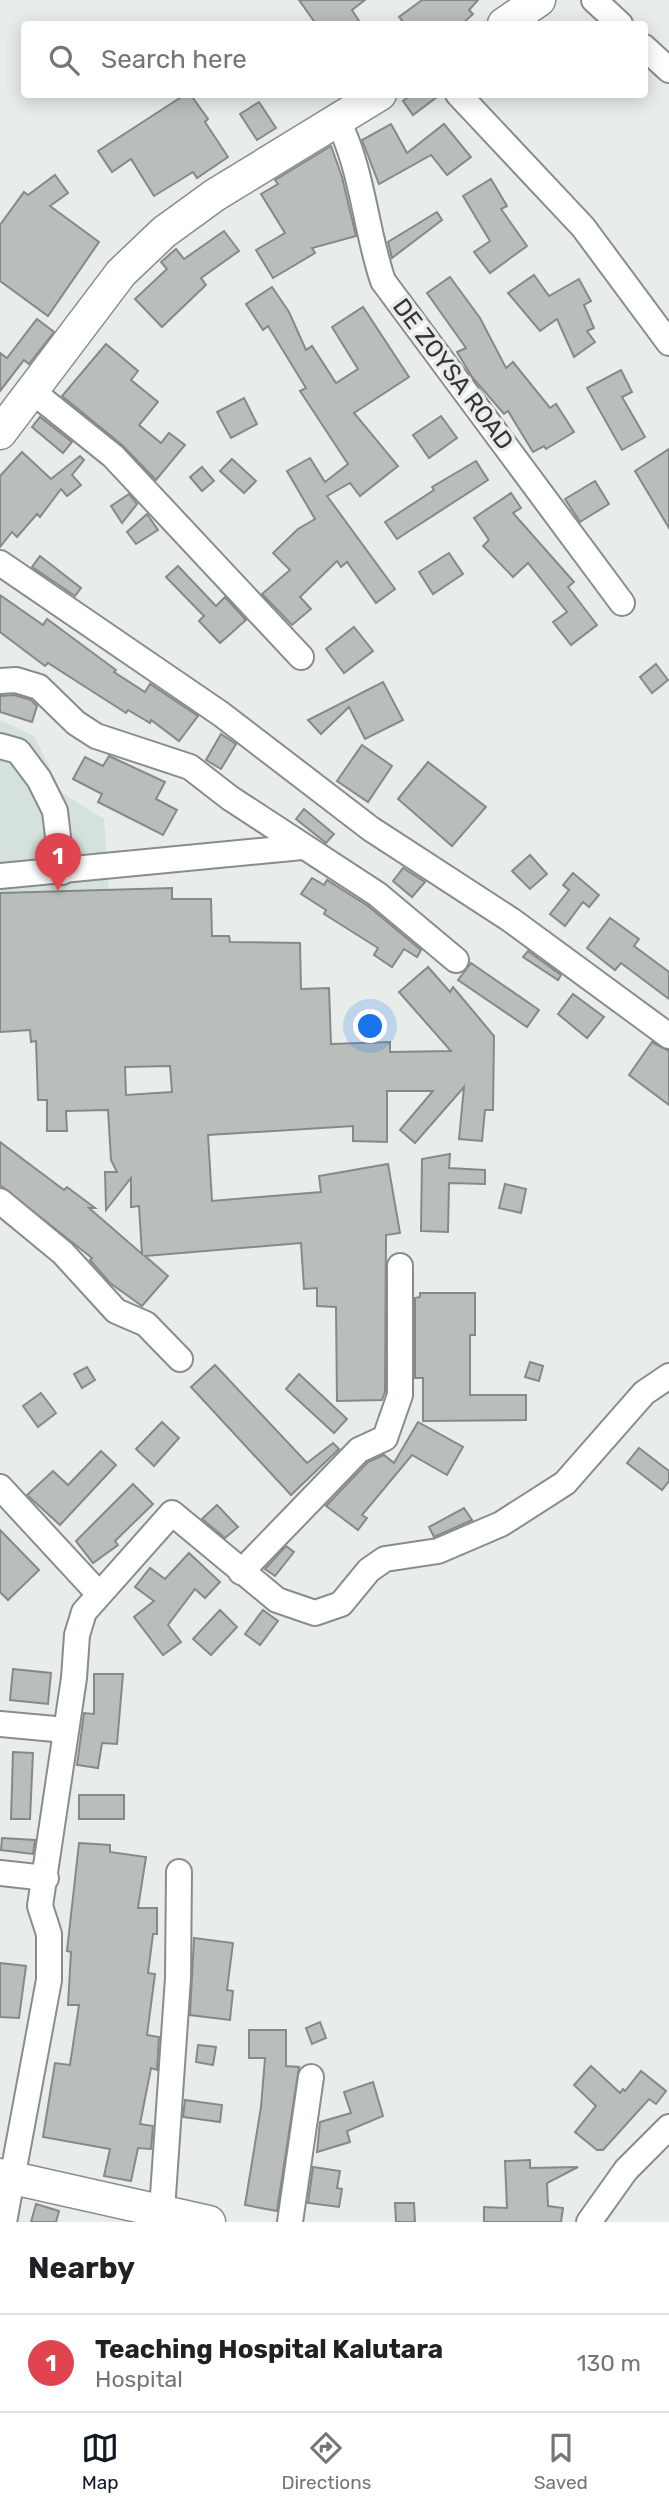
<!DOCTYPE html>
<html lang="en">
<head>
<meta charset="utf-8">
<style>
  body { margin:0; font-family:Rubik,sans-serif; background:#f2f2f2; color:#202124 }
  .you { position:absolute; left:371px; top:1027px; width:24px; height:24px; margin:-18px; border:5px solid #fff; border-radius:50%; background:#1a73e8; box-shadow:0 0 0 10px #1a73e833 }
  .badge { display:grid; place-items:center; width:46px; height:46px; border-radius:50%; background:#111827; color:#fff; font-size:23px; font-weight:700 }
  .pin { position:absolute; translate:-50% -58px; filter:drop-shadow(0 2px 4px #0008) }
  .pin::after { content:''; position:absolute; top:37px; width:24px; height:21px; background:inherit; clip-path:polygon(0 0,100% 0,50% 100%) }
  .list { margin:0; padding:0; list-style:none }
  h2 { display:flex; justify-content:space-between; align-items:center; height:91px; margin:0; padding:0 28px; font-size:30px }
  h2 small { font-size:23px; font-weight:400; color:#757577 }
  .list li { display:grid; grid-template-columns:46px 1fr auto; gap:21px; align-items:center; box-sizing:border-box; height:98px; padding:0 28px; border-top:2px solid #e0e0e0 }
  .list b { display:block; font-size:26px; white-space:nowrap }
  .list p { margin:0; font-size:23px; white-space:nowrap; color:#757577 }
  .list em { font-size:23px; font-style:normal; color:#757577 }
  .icon { flex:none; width:38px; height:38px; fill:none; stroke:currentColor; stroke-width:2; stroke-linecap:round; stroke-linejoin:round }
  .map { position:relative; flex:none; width:669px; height:2222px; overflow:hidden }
  .search { position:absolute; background:#fff; box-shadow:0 4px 18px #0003; left:21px; right:21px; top:21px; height:77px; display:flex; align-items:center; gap:18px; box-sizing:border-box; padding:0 24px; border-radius:7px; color:#757577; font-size:26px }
  .sheet { height:189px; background:#fff }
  nav { display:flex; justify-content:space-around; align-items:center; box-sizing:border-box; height:98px; border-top:2px solid #e0e0e0; background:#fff; font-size:19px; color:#757577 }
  nav a { display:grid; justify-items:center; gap:4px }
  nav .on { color:#111827 }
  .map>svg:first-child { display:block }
</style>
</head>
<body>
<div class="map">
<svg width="669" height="2222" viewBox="0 0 669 2222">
  <rect width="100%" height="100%" fill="#e8edeb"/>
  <polygon fill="#d4e1dc" points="0,720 34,736 62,793 104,819 116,989 0,995"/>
  <g fill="#b9bebb" stroke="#858a88" stroke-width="2" fill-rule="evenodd">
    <polygon points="299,0 365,0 352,10 361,24 316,24"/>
    <polygon points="422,0 478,0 469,10 473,14 462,24 405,24 399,17"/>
    <polygon points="186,94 190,94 208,119 205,122 228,157 197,178 193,172 154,196 131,159 112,172 98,151"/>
    <polygon points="412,94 441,94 413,115 403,101"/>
    <polygon points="259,102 276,128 257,140 240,114"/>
    <polygon points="391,124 407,153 444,124 471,157 447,175 431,155 379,184 362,140"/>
    <polygon points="331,146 342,177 356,236 312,248 315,253 273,278 256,250 285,233 261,194 278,184 275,180"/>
    <polygon points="55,175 68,193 50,206 99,242 48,316 0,281 0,225 24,192 28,195"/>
    <polygon points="491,179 507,206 501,209 527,246 490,273 474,252 490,241 463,196"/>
    <polygon points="437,212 442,220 392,258 388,242"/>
    <polygon points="224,231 239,251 201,278 206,285 162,327 135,299 167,269 161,262 176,249 184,259"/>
    <polygon points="534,275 549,296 579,279 591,301 584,305 594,328 587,331 595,342 574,357 557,319 540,331 508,293"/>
    <polygon points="450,277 480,318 506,368 513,362 550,408 556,404 574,432 546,449 544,446 533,452 508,411 504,414 472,377 457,352 466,348 427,293"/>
    <polygon points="272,287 289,312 306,350 312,346 336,383 358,369 332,327 363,307 409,377 354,413 398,466 360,496 350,483 327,496 395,589 376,603 347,562 341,567 337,561 300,597 311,609 292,625 262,594 290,570 273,553 298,529 315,519 287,471 310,458 325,482 348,464 300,391 306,388 268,326 263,330 246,304"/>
    <polygon points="37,319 54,332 29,364 24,360 0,391 0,353 7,358"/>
    <polygon points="106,344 138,371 131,380 158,402 139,425 161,443 169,433 185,445 156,480 122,445 62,396"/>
    <polygon points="621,370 632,392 622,397 645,437 622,450 587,388"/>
    <polygon points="244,398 257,424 231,438 217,412"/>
    <polygon points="441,416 457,438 429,458 413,435"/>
    <polygon points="40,417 72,442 63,453 32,427"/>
    <polygon points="669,449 669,528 635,471"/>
    <polygon points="22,452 51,479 80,456 84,460 72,475 81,485 67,496 61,489 40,517 37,514 17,537 12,532 0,547 0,476"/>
    <polygon points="232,459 256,481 244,493 220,471"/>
    <polygon points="476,461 488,480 397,539 385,522 434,490 432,487"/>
    <polygon points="202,467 214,481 202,491 190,477"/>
    <polygon points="595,481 609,504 580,522 565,499"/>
    <polygon points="511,493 521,508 513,513 574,582 568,587 597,625 571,645 553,622 567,612 528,563 513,577 483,546 489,540 474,518"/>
    <polygon points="129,494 137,504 122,523 111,506"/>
    <polygon points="147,514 158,530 136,544 127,532"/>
    <polygon points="449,553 463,574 433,594 419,572"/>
    <polygon points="40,556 81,588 75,596 32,567"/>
    <polygon points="178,566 216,606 225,597 246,620 220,643 199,621 204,616 166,577"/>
    <polygon points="0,595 43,625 47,619 116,670 114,672 145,692 150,684 198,716 179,741 151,720 150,723 128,710 126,713 48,663 45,666 0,632"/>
    <polygon points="354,627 373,651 344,673 326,649"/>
    <polygon points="656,664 668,680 652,693 640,677"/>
    <polygon points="383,682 403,720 365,739 349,707 321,734 308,720"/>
    <polygon points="14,695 31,700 37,706 32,722 0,712 0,696"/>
    <polygon points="221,734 236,744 221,769 206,760"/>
    <polygon points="362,745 392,766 368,802 337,781"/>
    <polygon points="109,756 165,782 156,799 177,810 163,835 98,802 102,794 73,779 85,757 103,766"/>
    <polygon points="428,762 486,807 452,846 398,799"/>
    <polygon points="304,809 334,834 326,843 296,819"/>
    <polygon points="530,855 547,874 530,889 512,871"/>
    <polygon points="403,868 425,882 412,897 393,881"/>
    <polygon points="573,873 599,895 589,907 583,902 565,926 550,914 569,890 563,885"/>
    <polygon points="312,878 324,885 327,880 368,906 421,950 417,957 404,949 392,967 374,955 378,948 324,914 326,910 301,894"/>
    <path d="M172 888V899H211L212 936H229L230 942 300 943 301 989 329 988 331 1044 390 1042V1052L451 1051 399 992 428 967 450 992 453 987 494 1036 493 1110H485L482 1141 459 1139 464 1087 415 1143 400 1130 433 1091H387V1142L353 1141V1126L208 1135 212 1201 321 1192 319 1176 388 1164 400 1233 386 1235 385 1392 382 1400 337 1401 336 1307 317 1306V1288L304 1289 301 1243 145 1256 168 1276 142 1306 110 1283 90 1260 92 1258 0 1185V1142L64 1190 67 1187 95 1208H89L142 1254 139 1206 131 1207V1178L106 1210 105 1172H117L111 1160 108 1110 66 1111 67 1131H47V1100H38L36 1041 31 1042 30 1030 0 1032V893ZM170 1066 172 1092 126 1095 125 1067Z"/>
    <polygon points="610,918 639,939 634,946 669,972 669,999 621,963 615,970 587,948"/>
    <polygon points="528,951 561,975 558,980 523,957"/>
    <polygon points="471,963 539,1010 527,1027 458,980"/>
    <polygon points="573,994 604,1017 587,1038 558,1014"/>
    <polygon points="652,1042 669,1051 669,1105 629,1075"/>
    <polygon points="450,1154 449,1168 485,1170 485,1184 449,1183 448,1232 421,1231 422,1159"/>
    <polygon points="505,1184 526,1189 521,1213 499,1208"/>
    <polygon points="420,1293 475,1293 475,1335 470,1335 470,1395 526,1395 526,1420 423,1421 423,1378 415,1378 415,1298 420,1297"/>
    <polygon points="530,1362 543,1366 539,1381 525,1377"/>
    <polygon points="215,1365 307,1463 333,1443 339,1449 291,1495 191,1387"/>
    <polygon points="87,1367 95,1380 82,1388 74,1374"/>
    <polygon points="299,1374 347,1419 334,1433 286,1389"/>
    <polygon points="41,1393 56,1413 38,1427 23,1406"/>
    <polygon points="162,1422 179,1438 154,1466 136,1449"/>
    <polygon points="418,1422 463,1447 447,1475 412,1455 362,1515 367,1518 358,1530 326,1506 368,1462 384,1455 394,1463"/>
    <polygon points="639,1448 669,1471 669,1481 662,1490 627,1463"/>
    <polygon points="101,1451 116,1465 60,1525 27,1495 53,1471 68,1485"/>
    <polygon points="133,1484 153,1504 115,1541 118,1545 93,1563 76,1541"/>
    <polygon points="217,1505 238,1527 225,1538 202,1519"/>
    <polygon points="464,1508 472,1520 434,1537 429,1527"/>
    <polygon points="0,1530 39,1570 8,1600 0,1592"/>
    <polygon points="286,1546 294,1552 275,1576 265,1569"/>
    <polygon points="189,1553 220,1582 205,1598 195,1589 168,1625 181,1642 163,1655 134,1617 154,1601 135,1587 150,1568 165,1579"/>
    <polygon points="220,1610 237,1627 211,1655 193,1639"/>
    <polygon points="263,1610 278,1621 260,1645 245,1634"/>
    <polygon points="13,1669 51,1673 48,1704 10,1700"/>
    <polygon points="94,1674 123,1674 117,1744 102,1743 98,1768 77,1765 84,1713 94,1714"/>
    <polygon points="13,1752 33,1753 30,1819 11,1819"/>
    <rect x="79" y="1795" width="45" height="24"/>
    <polygon points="2,1838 35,1840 33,1854 1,1850"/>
    <polygon points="79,1843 110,1845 110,1852 146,1857 138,1908 157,1908 157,1934 153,1934 148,1973 155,1974 147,2035 159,2037 157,2070 151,2068 140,2124 153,2126 151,2149 138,2148 131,2181 104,2176 110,2149 43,2137 55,2063 70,2065 79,2005 68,2005 71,1952 67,1951"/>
    <polygon points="194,1938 233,1943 227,1990 233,1991 230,2020 190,2015"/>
    <polygon points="0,1963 26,1966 19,2018 0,2017"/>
    <polygon points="320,2022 326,2038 312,2044 306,2028"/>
    <polygon points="249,2030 286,2030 286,2066 299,2067 277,2211 245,2205 261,2107 265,2058 249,2058"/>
    <polygon points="198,2045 216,2047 213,2065 196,2062"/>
    <polygon points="591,2066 620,2093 623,2089 625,2091 641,2071 666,2091 656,2104 649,2099 603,2150 597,2150 575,2132 596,2106 574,2085"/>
    <polygon points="373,2082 383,2116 347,2131 350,2142 317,2152 320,2122 351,2113 344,2092"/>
    <polygon points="185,2100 222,2105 220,2122 183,2117"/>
    <polygon points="530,2160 530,2168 578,2167 547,2183 548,2206 563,2208 561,2222 484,2222 484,2207 507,2208 505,2161"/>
    <polygon points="313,2167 340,2171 337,2188 342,2189 339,2207 308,2203"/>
    <polygon points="395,2203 414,2203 415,2222 396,2222"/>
    <polygon points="36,2204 59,2211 56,2222 31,2222"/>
  </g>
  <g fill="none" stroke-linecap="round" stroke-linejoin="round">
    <g stroke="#888d8b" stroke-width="28">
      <g id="minor">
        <polyline points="594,0 620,24"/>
        <polyline points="644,47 669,70"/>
        <polyline points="458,94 583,227 669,343"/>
        <path d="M337 119C363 170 365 228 383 281L622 603"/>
        <polyline points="32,391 113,456 301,657"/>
        <polyline points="0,563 221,714 371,829 511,920 669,1036"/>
        <polyline points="0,681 16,680 39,687 76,723 96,736 190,767 230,798 377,894 456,960"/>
        <polyline points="0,746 18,751 39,779 55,811 62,872"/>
        <polyline points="0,876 302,847"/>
        <polyline points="0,1201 63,1253 116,1311 146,1324 180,1359"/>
        <polyline points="0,1487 99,1594"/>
        <polyline points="241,1572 359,1450 385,1438 400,1395 400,1266"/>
        <polyline points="0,1724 66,1730"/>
        <polyline points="0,1873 46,1878"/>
        <polyline points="162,2210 178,1978 179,1872"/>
        <polyline points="4,2222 49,1980 49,1934 40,1906 74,1678 77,1635 84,1612 172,1513 277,1600 315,1613 341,1604 369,1570 385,1559 438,1551 501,1524 565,1483 644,1393 669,1376"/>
        <polyline points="290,2222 311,2077"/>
        <polyline points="589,2222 626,2170 669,2127"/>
      </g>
    </g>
    <g stroke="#888d8b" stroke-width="35">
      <g id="major">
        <polyline points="504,24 539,0"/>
        <polyline points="0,433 121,273 164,232 215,195 380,94"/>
        <polyline points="0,2175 209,2222"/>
      </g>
    </g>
    <use href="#minor" stroke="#fff" stroke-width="24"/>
    <use href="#major" stroke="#fff" stroke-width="32"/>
  </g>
  <g text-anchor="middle" stroke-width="7" stroke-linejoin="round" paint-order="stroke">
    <g font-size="24" fill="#333534" stroke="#e8edeb">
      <text transform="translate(453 374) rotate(53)" y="8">DE ZOYSA ROAD</text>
    </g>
  </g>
</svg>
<div class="you"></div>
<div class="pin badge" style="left:58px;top:891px;background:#e0444e">1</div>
<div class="search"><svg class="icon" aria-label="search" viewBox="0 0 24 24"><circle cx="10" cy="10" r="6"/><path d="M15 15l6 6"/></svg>Search here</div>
</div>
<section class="sheet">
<h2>Nearby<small></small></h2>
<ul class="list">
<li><span class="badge" style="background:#e0444e">1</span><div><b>Teaching Hospital Kalutara</b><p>Hospital</p></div><em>130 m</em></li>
</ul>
</section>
<nav>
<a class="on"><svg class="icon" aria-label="map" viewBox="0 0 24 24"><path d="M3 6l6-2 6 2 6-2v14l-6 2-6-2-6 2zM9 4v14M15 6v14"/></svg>Map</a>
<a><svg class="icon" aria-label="directions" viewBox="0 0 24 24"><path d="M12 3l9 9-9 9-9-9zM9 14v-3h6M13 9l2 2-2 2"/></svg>Directions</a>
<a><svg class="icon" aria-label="saved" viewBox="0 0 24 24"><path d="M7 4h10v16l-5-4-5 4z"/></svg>Saved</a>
</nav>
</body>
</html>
